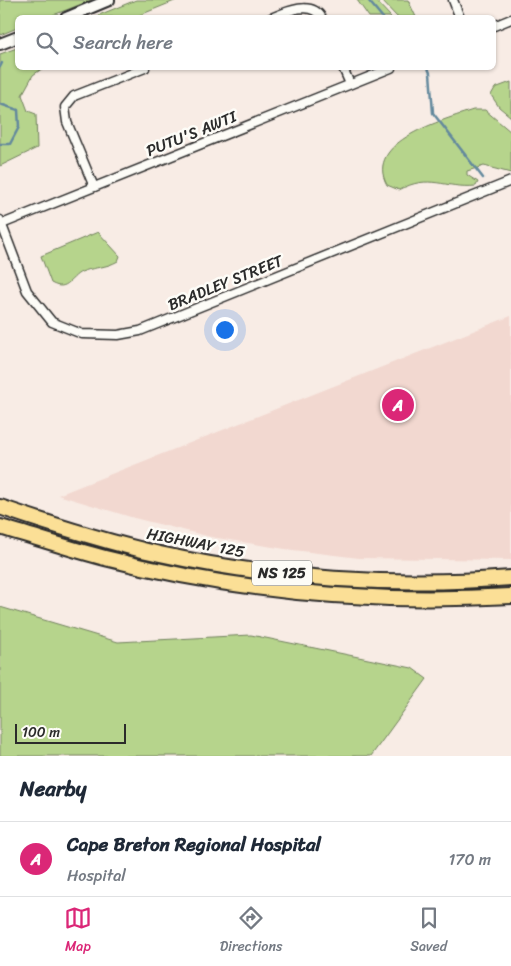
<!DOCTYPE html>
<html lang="en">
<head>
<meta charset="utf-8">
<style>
  body { margin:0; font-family:Sriracha,sans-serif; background:#f6f6f7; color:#1f2937 }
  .scale { position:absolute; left:15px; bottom:12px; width:111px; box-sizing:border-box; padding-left:5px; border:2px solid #2b2b2b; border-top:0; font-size:14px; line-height:18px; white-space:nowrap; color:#2b2b2b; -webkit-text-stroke:4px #fdfcf7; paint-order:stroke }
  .you { position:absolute; left:224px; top:329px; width:18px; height:18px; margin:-12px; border:4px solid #fff; border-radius:50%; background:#1a73e8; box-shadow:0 0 0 8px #1a73e833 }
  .badge { display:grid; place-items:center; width:32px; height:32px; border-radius:50%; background:#db2777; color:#fff; font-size:16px; font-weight:700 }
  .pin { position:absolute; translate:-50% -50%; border:2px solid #fff; box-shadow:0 1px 5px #0006 }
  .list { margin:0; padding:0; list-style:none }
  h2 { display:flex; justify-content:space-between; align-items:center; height:65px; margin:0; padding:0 20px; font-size:21px }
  h2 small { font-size:16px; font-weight:400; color:#747a83 }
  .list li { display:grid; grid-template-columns:32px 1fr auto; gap:15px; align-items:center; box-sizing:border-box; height:75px; padding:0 20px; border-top:1px solid #e0e1e3 }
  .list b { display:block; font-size:19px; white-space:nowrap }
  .list p { margin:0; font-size:16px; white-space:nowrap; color:#747a83 }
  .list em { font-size:16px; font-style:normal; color:#747a83 }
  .icon { flex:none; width:28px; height:28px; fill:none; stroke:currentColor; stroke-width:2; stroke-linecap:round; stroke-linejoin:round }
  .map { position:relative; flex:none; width:511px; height:756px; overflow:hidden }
  .search { position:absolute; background:#fff; box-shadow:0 1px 4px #0004; left:15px; right:15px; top:15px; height:55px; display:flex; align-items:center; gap:12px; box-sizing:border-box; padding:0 18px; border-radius:8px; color:#747a83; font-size:19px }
  .sheet { height:140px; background:#fff }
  nav { display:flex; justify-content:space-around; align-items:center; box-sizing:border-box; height:70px; border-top:1px solid #e0e1e3; background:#fff; font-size:14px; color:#747a83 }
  nav a { display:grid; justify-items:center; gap:2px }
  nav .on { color:#db2777 }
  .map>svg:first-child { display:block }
</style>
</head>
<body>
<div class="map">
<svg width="511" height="756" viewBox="0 0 511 756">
  <rect width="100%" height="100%" fill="#f8ece5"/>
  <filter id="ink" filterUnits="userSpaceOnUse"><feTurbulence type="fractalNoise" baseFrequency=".02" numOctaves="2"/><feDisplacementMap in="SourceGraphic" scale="10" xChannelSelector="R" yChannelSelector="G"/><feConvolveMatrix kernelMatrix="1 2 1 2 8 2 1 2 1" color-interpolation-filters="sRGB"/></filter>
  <g filter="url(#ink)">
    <polygon fill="#f2d8d0" points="511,316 511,560 359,558 285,549 211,537 134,518 58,495"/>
    <g fill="#b6d48c" stroke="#70805c">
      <polygon points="0,0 92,0 48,17 18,18 17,28 0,35"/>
      <polygon points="136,0 177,0 135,17 94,17"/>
      <polygon points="357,0 375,0 391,17 369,17"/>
      <polygon points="381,0 408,0 416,17 397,17"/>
      <polygon points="17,48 18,68 43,68 33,75 22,95 28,111 36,114 37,148 0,166 0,54"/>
      <polygon points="511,82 511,117 499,107 491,95 495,88"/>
      <path d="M473 110H485L511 132V173L484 166 467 171V175L478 182 476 186C444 189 430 173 399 190L387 185C363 141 444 120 473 110Z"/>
      <path d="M98 232 120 256 118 261C106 268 95 267 84 271 70 275 69 293 51 283L41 256Z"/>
      <polygon points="0,607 118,642 251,635 412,668 427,679 371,756 0,756"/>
    </g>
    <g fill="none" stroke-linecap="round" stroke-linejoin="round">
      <g stroke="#63899d" stroke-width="2.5">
        <polyline points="368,0 383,18"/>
        <polyline points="0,67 2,63"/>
        <polyline points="428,68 430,73 433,113 483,178"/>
        <polyline points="0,104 18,110 19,127 10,144 0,144"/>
      </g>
      <g stroke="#2b2b2b" stroke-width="11">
        <g id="street">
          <polyline points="453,0 460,18"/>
          <path d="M271 18C287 11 312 0 322 18"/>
          <polyline points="494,26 511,19"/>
          <polyline points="343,68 350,84"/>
          <polyline points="94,187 67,122 65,107 74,96 145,68"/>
          <polyline points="0,220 27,291 52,322 82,334 118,335 140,331 511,181"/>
          <polyline points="2,224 391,68"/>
        </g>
      </g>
      <g stroke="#2b2b2b" stroke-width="14">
        <g id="secondary">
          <polyline points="66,18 109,0"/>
          <polyline points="0,44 18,37"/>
        </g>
      </g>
      <g stroke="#2b2b2b" stroke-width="18">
        <g id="highway">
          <path d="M0 507C53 525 106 542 160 554 273 579 395 587 511 578"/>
          <path d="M0 527C35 537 70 549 105 558 237 592 375 604 511 596"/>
        </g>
      </g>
      <use href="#street" stroke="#fdfcf7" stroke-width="8"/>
      <use href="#secondary" stroke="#fdfcf7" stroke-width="10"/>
      <use href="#highway" stroke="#fbdf96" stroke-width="14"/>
    </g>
  </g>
  <g text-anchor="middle" stroke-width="5" stroke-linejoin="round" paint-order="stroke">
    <rect fill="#fdfcf7" stroke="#6a6a68" stroke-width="1" x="252" y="560.5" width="60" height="25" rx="4"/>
    <g font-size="15" font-weight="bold" fill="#2b2b2b">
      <text x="282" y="578">NS 125</text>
    </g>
    <g font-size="16" fill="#2b2b2b" stroke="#fdfcf7">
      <text transform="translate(191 133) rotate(-22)" y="6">PUTU'S AWTI</text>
      <text transform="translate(225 282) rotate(-22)" y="6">BRADLEY STREET</text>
      <text transform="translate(196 542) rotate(11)" y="6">HIGHWAY 125</text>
    </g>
  </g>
</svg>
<div class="scale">100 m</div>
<div class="you"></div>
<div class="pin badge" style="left:398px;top:405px">A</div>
<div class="search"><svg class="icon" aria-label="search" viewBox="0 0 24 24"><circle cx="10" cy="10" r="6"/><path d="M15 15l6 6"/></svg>Search here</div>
</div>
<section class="sheet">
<h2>Nearby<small></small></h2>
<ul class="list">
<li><span class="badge">A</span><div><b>Cape Breton Regional Hospital</b><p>Hospital</p></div><em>170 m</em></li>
</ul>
</section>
<nav>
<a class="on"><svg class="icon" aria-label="map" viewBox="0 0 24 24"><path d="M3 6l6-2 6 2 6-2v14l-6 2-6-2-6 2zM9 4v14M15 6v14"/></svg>Map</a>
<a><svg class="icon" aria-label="directions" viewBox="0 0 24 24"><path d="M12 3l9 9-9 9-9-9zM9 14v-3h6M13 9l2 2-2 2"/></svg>Directions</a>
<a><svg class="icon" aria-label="saved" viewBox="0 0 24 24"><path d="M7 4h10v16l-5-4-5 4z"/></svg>Saved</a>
</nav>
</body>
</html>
